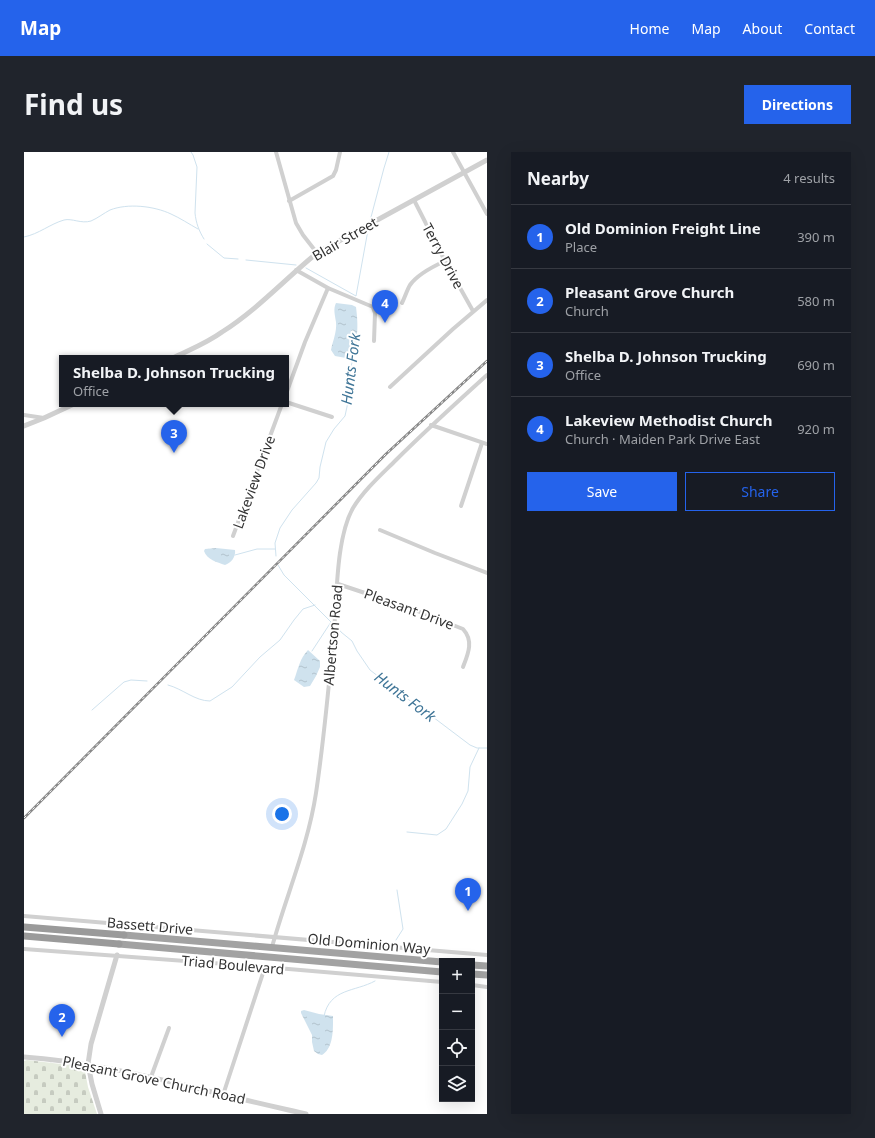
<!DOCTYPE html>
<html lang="en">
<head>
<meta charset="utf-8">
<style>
  body { margin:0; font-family:"Noto Sans",sans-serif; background:#20242c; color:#f1f3f6 }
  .controls { position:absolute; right:12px; bottom:12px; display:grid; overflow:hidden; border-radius:0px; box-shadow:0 4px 16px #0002 }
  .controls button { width:36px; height:36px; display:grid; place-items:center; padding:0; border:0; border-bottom:1px solid #363941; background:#171b24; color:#f1f3f6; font:20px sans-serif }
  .you { position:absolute; left:258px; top:662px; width:14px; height:14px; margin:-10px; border:3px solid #fff; border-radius:50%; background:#1a73e8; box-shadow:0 0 0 6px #1a73e833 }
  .badge { display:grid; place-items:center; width:26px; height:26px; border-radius:50%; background:#2563eb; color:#fff; font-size:13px; font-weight:700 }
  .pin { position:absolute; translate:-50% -33px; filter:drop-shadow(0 1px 2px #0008) }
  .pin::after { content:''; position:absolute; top:21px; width:14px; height:12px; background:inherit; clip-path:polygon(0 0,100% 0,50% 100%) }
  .popup { position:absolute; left:35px; top:203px; width:230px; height:52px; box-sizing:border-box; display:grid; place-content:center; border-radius:0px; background:#171b24; filter:drop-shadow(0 1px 3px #0005); font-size:13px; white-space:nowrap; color:#9ea1a6 }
  .popup b { font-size:15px; color:#f1f3f6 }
  .popup::after { content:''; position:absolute; left:50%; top:100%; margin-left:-8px; border:8px solid transparent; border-top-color:#171b24 }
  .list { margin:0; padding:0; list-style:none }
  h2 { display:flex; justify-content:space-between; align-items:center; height:52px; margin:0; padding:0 16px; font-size:17px }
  h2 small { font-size:13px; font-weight:400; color:#9ea1a6 }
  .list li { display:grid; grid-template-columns:26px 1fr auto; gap:12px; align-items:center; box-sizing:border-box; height:64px; padding:0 16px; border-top:1px solid #363941 }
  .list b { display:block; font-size:15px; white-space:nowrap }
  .list p { margin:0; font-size:13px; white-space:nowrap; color:#9ea1a6 }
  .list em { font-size:13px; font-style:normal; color:#9ea1a6 }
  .actions { display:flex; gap:8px; padding:12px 16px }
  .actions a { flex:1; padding:9px 0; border:1px solid #2563eb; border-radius:0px; text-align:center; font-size:14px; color:#2563eb }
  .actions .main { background:#2563eb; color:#fff }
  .icon { flex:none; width:22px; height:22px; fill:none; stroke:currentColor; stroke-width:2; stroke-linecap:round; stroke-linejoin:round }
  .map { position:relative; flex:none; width:463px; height:962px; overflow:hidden; border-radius:0px }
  header { display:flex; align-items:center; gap:24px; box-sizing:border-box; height:56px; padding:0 20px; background:#2563eb; color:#fff }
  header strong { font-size:19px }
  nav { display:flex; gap:22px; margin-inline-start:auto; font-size:14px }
  .intro { display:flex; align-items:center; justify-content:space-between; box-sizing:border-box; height:96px; padding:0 24px }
  h1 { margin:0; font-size:28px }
  .button { padding:10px 18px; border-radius:0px; background:#2563eb; color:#fff; font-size:14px; font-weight:700 }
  main { display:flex; gap:24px; padding:0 24px }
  aside { flex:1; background:#171b24; border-radius:0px; box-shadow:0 4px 16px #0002 }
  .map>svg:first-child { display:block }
</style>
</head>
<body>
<header>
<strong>Map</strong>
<nav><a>Home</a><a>Map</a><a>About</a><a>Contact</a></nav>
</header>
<div class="intro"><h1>Find us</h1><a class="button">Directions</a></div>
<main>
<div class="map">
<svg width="463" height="962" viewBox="0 0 463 962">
  <defs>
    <pattern id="cemetery-stones" width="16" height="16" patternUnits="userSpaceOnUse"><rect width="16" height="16" fill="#e6ecdf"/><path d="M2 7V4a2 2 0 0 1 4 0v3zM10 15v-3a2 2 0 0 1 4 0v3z" fill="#c6cbc0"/></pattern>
    <pattern id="water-ripples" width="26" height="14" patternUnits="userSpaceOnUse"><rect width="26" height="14" fill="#cfe2ee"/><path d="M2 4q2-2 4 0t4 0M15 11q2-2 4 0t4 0" fill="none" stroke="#b2c2cd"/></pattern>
  </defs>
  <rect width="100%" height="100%" fill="#fff"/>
  <polygon fill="url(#cemetery-stones)" points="3,908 54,914 59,916 61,919 64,935 73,962 0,962 0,909"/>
  <g fill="url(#water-ripples)">
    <path d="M312 151 328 153 332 155C334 171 336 194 322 206L311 204 307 198C309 188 313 180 312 170 311 163 309 157 312 151Z"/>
    <path d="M192 396 211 398C212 405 207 411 201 413 193 410 183 408 180 399L181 397Z"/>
    <path d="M284 498 296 509V515L292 524 286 534 280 535 270 528C274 517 276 506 284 498Z"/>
    <path d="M280 858 295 862 309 864C309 876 310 896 298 903L294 902 290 899 288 890V883L277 861V859Z"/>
  </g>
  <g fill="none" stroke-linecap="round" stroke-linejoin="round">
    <g stroke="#cfe2ee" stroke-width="1">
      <path d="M167 0 169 3 173 15 171 61C172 71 175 79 180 87"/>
      <polyline points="346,69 360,16 365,0"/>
      <path d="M0 85C15 82 26 72 40 68 48 66 57 72 67 69 74 66 80 61 86 58 104 51 130 54 147 62 156 66 165 72 174 77"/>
      <polyline points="183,92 200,106 214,107"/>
      <polyline points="222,108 272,113"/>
      <polyline points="282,116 332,144 344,78"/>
      <polyline points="211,403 233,397 251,397"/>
      <polyline points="252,404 251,391 256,376 268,358 292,331 295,326 296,315 302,290 310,277 321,264 324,250 323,228 332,197 332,184"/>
      <polyline points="254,413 260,423 307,470 288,499"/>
      <polyline points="314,476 317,480 328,489 333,499 346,518 385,548 401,559 446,593 453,596 463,596"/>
      <path d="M144 533C159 537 171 549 186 549L208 535 236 505 256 488 270 468 279 457 291 453"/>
      <polyline points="68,558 100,530 107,528 123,529"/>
      <polyline points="383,680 413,683 422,677 438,652 444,639 446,615 455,596"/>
      <polyline points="372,788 379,777 373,738"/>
      <path d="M300 864C306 836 331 840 351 829"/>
    </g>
    <g stroke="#d0d0d0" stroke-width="4">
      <polyline points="252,0 272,71 279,83 293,101"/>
      <polyline points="429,0 463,62"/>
      <polyline points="390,48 421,109 449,159"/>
      <polyline points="265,49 309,24 312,18 316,0"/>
      <polyline points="272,118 304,136 349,155 351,161 350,189"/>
      <path d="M378 151C381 145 383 138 386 133 393 123 410 114 421 109"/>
      <polyline points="366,235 429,177 463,148"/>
      <polyline points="262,242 281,190 304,136"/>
      <polyline points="262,250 308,265"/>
      <polyline points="0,263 20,266"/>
      <polyline points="407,273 463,292"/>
      <polyline points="437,354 458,291"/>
      <polyline points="356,378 411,401 463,421"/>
      <polyline points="209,384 258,252"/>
      <path d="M314 432 383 455 439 477C450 489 444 502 439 515"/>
      <polyline points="0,764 463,803"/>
      <path d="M248 795C262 744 284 694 292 641 300 588 305 533 310 479 313 444 312 386 329 356 340 338 357 323 372 308 401 279 432 251 463 223"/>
      <polyline points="0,797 241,815 418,830"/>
      <polyline points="448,833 463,835"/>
      <polyline points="127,925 145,876"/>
      <polyline points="199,943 241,815"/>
    </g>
    <g stroke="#d0d0d0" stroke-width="5">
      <path d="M149 206C165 198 183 191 198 180 233 158 261 127 293 101L463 8"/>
      <polyline points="0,274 20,266 50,252"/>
      <path d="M0 905C56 909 110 921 164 934 203 944 243 953 282 962"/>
      <polyline points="77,962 68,932 64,912 67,892 93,803"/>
    </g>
    <g stroke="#a2a2a2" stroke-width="7">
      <polyline points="100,783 418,810"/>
      <polyline points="95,792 418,820"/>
      <polyline points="448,813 463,814"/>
      <polyline points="448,822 463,823"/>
    </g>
    <g stroke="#9a9a9a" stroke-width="7">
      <polyline points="0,775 100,783"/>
      <polyline points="0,784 95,792"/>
    </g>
    <g stroke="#888" stroke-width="2.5">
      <polyline id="rail" points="0,666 362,302 463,209"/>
    </g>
    <use href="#rail" stroke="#fff" stroke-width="1" stroke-dasharray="3" stroke-linecap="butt"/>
  </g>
  <g text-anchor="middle" stroke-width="4" stroke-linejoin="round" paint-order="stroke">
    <g font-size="14" fill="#333" stroke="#fff">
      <text transform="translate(321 87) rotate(-30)" y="5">Blair Street</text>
      <text transform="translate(419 104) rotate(62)" y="5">Terry Drive</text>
      <text transform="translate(230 330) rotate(-70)" y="5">Lakeview Drive</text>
      <text transform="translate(385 457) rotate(20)" y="5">Pleasant Drive</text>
      <text transform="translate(309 483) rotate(-85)" y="5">Albertson Road</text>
      <text transform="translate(126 774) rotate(5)" y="5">Bassett Drive</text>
      <text transform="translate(345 792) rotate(5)" y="5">Old Dominion Way</text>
      <text transform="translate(209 813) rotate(5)" y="5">Triad Boulevard</text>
      <text transform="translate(130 928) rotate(12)" y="5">Pleasant Grove Church Road</text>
    </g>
    <g font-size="15" font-style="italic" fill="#3f7597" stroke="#fff">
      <text transform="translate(327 217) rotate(-83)" y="5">Hunts Fork</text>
      <text transform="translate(381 545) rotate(37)" y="5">Hunts Fork</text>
    </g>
  </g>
</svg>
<div class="controls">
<button>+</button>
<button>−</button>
<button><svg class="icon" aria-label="locate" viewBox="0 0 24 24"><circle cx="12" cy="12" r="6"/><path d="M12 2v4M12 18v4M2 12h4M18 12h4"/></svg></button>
<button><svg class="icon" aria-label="layers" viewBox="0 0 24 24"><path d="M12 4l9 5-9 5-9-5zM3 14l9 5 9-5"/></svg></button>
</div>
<div class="you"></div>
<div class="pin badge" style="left:444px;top:759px">1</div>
<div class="pin badge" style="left:38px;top:885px">2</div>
<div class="pin badge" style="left:150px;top:301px">3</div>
<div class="popup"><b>Shelba D. Johnson Trucking</b>Office</div>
<div class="pin badge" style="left:361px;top:171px">4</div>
</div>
<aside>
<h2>Nearby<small>4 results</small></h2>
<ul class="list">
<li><span class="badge">1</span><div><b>Old Dominion Freight Line</b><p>Place</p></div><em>390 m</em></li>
<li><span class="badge">2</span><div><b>Pleasant Grove Church</b><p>Church</p></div><em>580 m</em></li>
<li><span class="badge">3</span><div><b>Shelba D. Johnson Trucking</b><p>Office</p></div><em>690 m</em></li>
<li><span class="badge">4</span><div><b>Lakeview Methodist Church</b><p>Church · Maiden Park Drive East</p></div><em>920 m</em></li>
</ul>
<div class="actions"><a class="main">Save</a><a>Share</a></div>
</aside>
</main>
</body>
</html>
